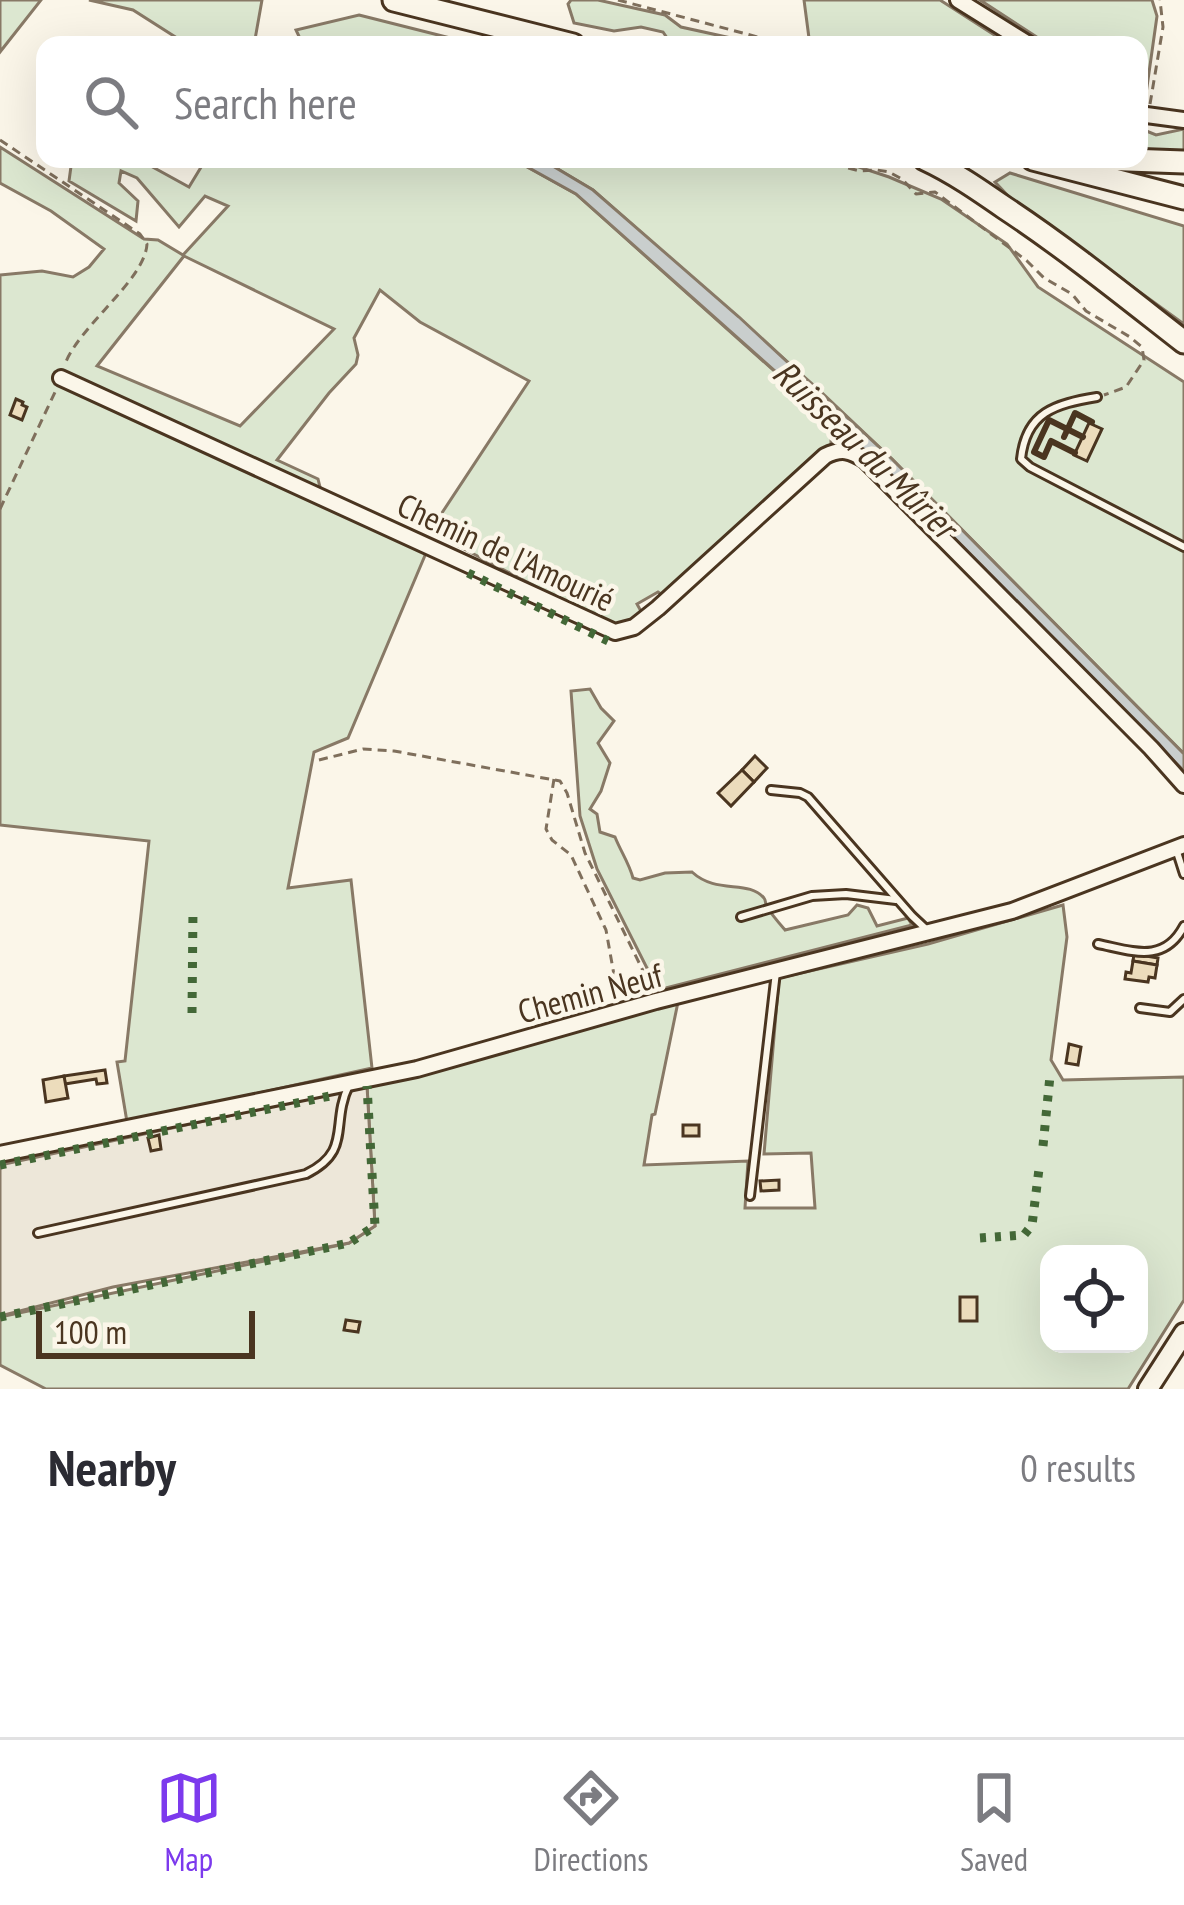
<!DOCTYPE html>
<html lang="en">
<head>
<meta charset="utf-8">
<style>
  body { margin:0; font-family:"PT Sans Narrow",sans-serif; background:#f7f7f7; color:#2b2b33 }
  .controls { position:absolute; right:36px; bottom:36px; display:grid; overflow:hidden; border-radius:24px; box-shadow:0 12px 48px #0002 }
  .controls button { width:108px; height:108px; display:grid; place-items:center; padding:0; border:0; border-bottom:3px solid #e1e1e2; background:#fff; color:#2b2b33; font:60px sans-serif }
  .scale { position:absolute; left:36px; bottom:30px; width:219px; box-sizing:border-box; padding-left:12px; border:6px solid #4a3520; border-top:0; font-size:33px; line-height:42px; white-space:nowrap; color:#4a3520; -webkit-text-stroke:9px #fbf6e9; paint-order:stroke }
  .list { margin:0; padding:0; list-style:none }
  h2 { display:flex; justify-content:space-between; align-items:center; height:156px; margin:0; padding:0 48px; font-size:51px }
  h2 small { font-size:39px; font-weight:400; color:#7c7c81 }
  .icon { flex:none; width:66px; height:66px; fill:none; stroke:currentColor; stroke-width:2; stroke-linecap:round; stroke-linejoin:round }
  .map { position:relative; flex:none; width:1184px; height:1389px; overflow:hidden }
  .search { position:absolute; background:#fff; box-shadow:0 12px 48px #0002; left:36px; right:36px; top:36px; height:132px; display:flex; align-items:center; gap:30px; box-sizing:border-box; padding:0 42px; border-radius:24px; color:#7c7c81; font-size:45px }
  .sheet { height:348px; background:#fff }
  nav { display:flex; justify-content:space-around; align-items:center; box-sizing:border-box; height:168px; border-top:3px solid #e1e1e2; background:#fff; font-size:33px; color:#7c7c81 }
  nav a { display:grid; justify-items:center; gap:6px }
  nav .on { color:#7c3aed }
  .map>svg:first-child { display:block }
</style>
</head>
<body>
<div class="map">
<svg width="1184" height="1389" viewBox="0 0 1184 1389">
  <rect width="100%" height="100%" fill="#fbf6e9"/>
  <g fill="#dce7d0" stroke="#887966" stroke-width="3" fill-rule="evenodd">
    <polygon points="0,0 41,0 0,52"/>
    <polygon points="89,0 262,0 254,45 188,45 133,10"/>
    <polygon points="571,0 598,0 665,15 681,27 763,45 672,45 663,32 641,27 614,31 574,23 568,4"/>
    <polygon points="804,0 940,0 1010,45 830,45 809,38"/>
    <polygon points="980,0 1152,0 1157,16 1145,101 1139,99 1139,45 1049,45"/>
    <polygon points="359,15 478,45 303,45 296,30"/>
    <polygon points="1139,128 1156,135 1184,129 1184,155 1139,152"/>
    <path d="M0 147 144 239 158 240 183 255 228 206 205 196 179 227 137 178 121 171 119 183 138 201 136 221 69 181 72 159H138L189 187 206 159H513L576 194 847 436 831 438V445L664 596 658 592 637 604 642 613C629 626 619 625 601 621L430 531 529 381 420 322 380 290 354 338 358 355 356 364 329 393 277 460 318 479 324 503 426 553 348 738 314 752 288 888 351 880 372 1068 127 1122 117 1062 125 1061 149 841 0 825V275L42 271 73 277 89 267 104 249 51 211 0 183ZM184 256 334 329 240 426 97 366Z"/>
    <polygon points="541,159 835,159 889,177 941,199 1007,244 1038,287 1184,382 1184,754 892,459 818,389 593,190"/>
    <polygon points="1010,173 1184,226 1184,324 1010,198 995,182"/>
    <path d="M590 689 601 708 614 721 598 743 610 763 601 791 590 809 597 814 600 832 615 837C621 852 629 863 633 878L640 880 665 873 692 872C717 895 748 879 764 898 766 900 765 904 767 907 772 915 779 923 785 930L848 915 857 905 868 908 877 926 908 918 912 925 658 990 597 869 580 816 571 691Z"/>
    <path d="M1063 905 1067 937 1051 1060 1063 1080 1184 1077V1300L1128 1389H46L0 1365V1317L349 1243 375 1226 367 1086 678 1002 655 1114 652 1115 644 1165 748 1161 745 1208H815L811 1153 764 1154 779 978 928 944ZM1049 1254H1139V1344H1049Z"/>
  </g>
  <polygon fill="#ede7d9" stroke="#887966" stroke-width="3" points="367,1086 375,1226 349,1243 113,1287 0,1316 0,1165"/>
  <polygon fill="#c9cecd" stroke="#887966" stroke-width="3" points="513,159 541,159 593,190 739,317 892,459 1184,754 1184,771 838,427 576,194"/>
  <g fill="#ecdcbc" stroke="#4a3520" stroke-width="3">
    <polygon points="16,399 23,402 22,405 27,407 22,420 10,415"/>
    <polygon points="1089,423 1102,429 1087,461 1074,455"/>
    <polygon points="755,756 767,768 754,782 742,770"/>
    <polygon points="742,770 754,782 731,806 718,793"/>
    <polygon points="1134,954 1158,958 1157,965 1133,961"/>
    <polygon points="1133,961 1157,965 1155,978 1149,977 1148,982 1125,979 1126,972 1131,973"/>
    <polygon points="1069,1044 1081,1047 1078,1065 1066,1063"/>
    <polygon points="105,1070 107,1083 97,1084 96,1079 65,1084 64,1076"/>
    <polygon points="64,1076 68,1098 46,1102 43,1080"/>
    <rect x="683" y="1125" width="16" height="11"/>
    <polygon points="159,1135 161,1149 151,1151 148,1138"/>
    <polygon points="779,1180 779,1190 761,1191 760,1181"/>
    <rect x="960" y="1297" width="17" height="24"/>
    <polygon points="346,1320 360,1322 358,1332 344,1330"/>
  </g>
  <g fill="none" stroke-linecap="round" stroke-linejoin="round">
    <g stroke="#4a3520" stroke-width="12">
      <g id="service">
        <path d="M1097 397C1055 404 1026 412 1021 459L1030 467 1184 547"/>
        <polyline points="771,790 800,793 808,797 912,916 928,931"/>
        <polyline points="1177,852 1184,874"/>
        <polyline points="741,917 812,896 846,894 896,900"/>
        <path d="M1098 944C1133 951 1164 964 1184 926"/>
        <polyline points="1140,1008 1170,1012 1184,999"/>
        <polyline points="750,1196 776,972"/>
        <path d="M38 1233 306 1174C353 1151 330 1124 349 1085"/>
      </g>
    </g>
    <g stroke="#4a3520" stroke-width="20">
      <g id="minor">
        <polyline points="958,0 1030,45"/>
        <polyline points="1139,114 1184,120"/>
        <path d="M61 378 615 632 634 627 658 608 825 456C841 448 850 450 865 460L1151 748 1184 785"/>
        <polyline points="0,1154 417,1069 656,1001 1012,911 1184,845"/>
      </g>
    </g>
    <g stroke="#4a3520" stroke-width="24">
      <polyline id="secondary" points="1148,1389 1184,1333"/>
    </g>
    <g stroke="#4a3520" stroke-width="27">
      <g id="trunk">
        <polyline points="394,0 573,45"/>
        <path d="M925 159C953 172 979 190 1005 208 1067 249 1125 296 1184 342"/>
        <polyline points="1033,159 1184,198"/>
        <polyline points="1100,159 1184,162"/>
      </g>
    </g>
    <g stroke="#7f6f5c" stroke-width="3" stroke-dasharray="9 6" stroke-linecap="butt">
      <polyline points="618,0 788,45"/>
      <polyline points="1150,104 1163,27 1160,0"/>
      <path d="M0 140 140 234 147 244C145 280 80 325 65 364"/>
      <polyline points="819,165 829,163 860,171 877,170 889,172 902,179 916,194 935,192 1027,261 1044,278 1072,294 1086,311 1130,337 1142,347 1144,360 1126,387 1104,395"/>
      <polyline points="0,509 56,390"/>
      <polyline points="319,760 363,749 394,751 560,781 567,793 585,853 652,989"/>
      <polyline points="554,779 546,829 552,840 571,855 606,930 616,986 624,987 631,995"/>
    </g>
    <use href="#service" stroke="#fbf6e9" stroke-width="6"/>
    <use href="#minor" stroke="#fbf6e9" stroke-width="14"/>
    <use href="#secondary" stroke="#fbf6e9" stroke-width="18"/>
    <use href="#trunk" stroke="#fbf6e9" stroke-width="21"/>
    <g stroke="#436837" stroke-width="9" stroke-dasharray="6 9" stroke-linecap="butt">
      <polyline points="468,573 608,641"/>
      <polyline points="192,1013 193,909"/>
      <polyline points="1043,1146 1050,1076"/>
      <polyline points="0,1165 330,1096"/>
      <polyline points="980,1238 1024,1235 1032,1225 1039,1169"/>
      <polyline points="0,1317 349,1243 375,1226 367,1086"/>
    </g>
    <g stroke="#4a3520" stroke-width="6">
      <polyline points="1064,437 1075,413 1092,422"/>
      <polyline points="1075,453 1051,441 1044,457 1034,452 1049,420 1083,437"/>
    </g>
  </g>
  <g text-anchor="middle" stroke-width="9" stroke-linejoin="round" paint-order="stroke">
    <g font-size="33" fill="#4a3520" stroke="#fbf6e9">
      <text transform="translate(506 552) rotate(25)" y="12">Chemin de l'Amourié</text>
      <text transform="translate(590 993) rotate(-15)" y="12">Chemin Neuf</text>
    </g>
    <g font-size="36" font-style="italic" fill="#4a3520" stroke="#fbf6e9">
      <text transform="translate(865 449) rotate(44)" y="13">Ruisseau du Mûrier</text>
    </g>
  </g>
</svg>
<div class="controls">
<button><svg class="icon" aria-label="locate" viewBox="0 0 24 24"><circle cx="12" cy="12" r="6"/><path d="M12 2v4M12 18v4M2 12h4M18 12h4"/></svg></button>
</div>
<div class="scale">100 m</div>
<div class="search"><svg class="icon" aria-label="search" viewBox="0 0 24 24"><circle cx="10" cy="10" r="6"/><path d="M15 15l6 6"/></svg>Search here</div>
</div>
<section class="sheet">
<h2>Nearby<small>0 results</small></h2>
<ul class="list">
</ul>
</section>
<nav>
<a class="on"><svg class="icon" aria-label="map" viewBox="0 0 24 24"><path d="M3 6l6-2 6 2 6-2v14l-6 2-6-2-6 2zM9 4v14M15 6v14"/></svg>Map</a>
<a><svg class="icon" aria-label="directions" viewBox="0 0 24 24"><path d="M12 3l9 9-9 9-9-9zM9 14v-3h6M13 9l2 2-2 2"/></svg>Directions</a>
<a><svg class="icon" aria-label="saved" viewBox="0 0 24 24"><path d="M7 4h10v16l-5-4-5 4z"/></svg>Saved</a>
</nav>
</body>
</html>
